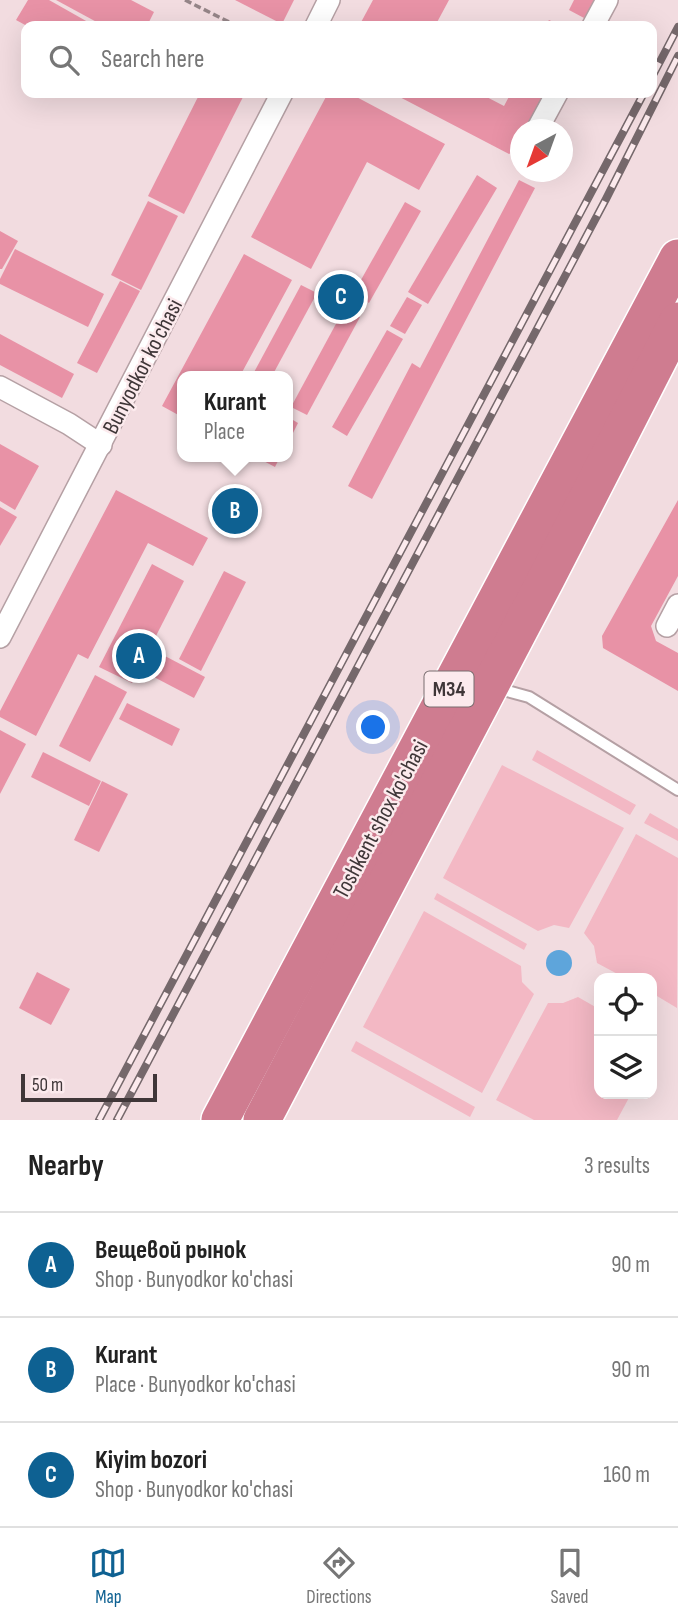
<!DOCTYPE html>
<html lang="en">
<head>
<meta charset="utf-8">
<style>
  body { margin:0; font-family:"Sofia Sans Condensed",sans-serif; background:#f6f6f6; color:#222 }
  .controls { position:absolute; right:21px; bottom:21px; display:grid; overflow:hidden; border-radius:14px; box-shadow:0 7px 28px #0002 }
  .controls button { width:63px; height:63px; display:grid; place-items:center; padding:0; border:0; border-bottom:2px solid #e0e0e0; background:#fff; color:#222; font:35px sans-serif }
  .compass { position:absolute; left:510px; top:119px; width:63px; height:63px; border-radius:50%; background:#fff; box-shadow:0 7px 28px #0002; rotate:221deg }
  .scale { position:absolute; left:21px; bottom:18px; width:136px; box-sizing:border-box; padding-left:7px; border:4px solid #3f3638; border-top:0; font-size:19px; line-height:24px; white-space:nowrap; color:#3f3638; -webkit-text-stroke:5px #fceaed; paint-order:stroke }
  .you { position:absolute; left:374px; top:728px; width:24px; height:24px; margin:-18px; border:5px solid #fff; border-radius:50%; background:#1a73e8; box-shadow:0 0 0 10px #1a73e833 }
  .badge { display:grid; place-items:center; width:46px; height:46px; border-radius:50%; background:#0e6192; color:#fff; font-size:23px; font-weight:700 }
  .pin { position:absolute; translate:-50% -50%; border:4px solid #fff; box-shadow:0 2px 7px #0006 }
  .popup { position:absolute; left:177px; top:371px; width:116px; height:91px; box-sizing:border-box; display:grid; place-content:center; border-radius:14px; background:#fff; filter:drop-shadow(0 2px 5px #0005); font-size:23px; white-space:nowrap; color:#767676 }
  .popup b { font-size:26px; color:#222 }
  .popup::after { content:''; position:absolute; left:50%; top:100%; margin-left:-14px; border:14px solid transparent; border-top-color:#fff }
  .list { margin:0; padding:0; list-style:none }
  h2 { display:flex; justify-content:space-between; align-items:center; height:91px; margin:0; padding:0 28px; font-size:30px }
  h2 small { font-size:23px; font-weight:400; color:#767676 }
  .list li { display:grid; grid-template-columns:46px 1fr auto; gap:21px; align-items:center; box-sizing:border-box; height:105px; padding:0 28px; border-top:2px solid #e0e0e0 }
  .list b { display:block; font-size:26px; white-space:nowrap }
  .list p { margin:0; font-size:23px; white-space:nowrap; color:#767676 }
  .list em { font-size:23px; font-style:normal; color:#767676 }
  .icon { flex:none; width:38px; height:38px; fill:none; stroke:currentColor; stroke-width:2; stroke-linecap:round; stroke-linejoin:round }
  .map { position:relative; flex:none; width:678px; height:1120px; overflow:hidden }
  .search { position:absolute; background:#fff; box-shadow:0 7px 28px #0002; left:21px; right:21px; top:21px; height:77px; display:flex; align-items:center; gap:18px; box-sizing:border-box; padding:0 24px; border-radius:14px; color:#767676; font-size:26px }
  .sheet { height:406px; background:#fff }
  nav { display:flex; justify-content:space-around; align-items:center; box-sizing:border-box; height:98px; border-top:2px solid #e0e0e0; background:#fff; font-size:19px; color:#767676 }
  nav a { display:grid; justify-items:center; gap:4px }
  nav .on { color:#0e6192 }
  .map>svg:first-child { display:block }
</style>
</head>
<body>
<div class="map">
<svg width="678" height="1120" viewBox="0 0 678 1120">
  <rect width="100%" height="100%" fill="#f2dce0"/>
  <g fill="#f3b8c4">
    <polygon points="537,750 636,805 630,815 532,760"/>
    <polygon points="502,765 624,828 569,928 554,925 538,931 443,878"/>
    <polygon points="650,813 678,829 678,841 644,823"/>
    <polygon points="636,834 678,858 677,1008 652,993 652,978 625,978 597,963 594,946 584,933"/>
    <polygon points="437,893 527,944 524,950 434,899"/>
    <polygon points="424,911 521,966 522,982 534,994 482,1093 363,1027"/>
    <polygon points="578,997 599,1009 599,1094 631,1094 617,1120 534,1120 496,1100 548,1003 563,1003"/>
    <polygon points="356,1041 475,1107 470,1117 351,1051"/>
  </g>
  <circle fill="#5ea5db" cx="559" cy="963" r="13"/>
  <g fill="#e892a6">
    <polygon points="28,0 49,0 95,26 27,26 16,20"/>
    <polygon points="56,0 131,0 154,12 147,26 104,26"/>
    <polygon points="235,0 294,0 282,24"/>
    <polygon points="373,0 449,0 435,26 359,26"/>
    <polygon points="574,0 595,0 584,18 569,10"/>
    <polygon points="549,20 562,26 545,26"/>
    <polygon points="200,93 245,93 184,214 148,196"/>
    <polygon points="328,93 349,93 445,144 419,190 367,162 311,269 251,237"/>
    <polygon points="392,93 479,93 504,106 511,93 548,93 529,130 520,130 519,149 509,154"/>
    <polygon points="477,175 497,188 428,304 408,292"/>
    <polygon points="519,180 535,188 372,499 348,486 412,363 420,368"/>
    <polygon points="148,201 178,216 141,290 111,275"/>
    <polygon points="405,202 421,211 369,303 353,294"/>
    <polygon points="0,231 18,241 2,269 0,269"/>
    <polygon points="15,249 104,294 88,327 0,284 0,279"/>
    <polygon points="244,254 292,280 240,376 182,376 182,417 162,406"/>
    <polygon points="120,281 140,291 97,373 77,363"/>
    <polygon points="301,285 317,293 272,376 252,376"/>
    <polygon points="407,297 422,305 405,334 390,326"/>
    <polygon points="344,309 360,317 307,415 291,407"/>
    <polygon points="387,330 403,339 347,436 332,427"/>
    <polygon points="0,334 74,374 62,398 0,365"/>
    <polygon points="288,417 298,423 288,443"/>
    <polygon points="0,444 39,466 15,510 0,501"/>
    <polygon points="256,457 280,457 275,467"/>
    <polygon points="116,490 208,538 193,566 148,543 88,659 78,654 36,736 0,717 0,711"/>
    <polygon points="678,500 678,576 651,626 656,641 678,653 678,691 603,648 602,636"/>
    <circle cx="235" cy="511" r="5"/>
    <polygon points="0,507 17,517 0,546"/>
    <polygon points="152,564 184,581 132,683 99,667"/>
    <polygon points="224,571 246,582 201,671 179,659"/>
    <polygon points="163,655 205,677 194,698 152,676"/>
    <polygon points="95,675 127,692 90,762 59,746"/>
    <polygon points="127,703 180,729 172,746 119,719"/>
    <polygon points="0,730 26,744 0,794"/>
    <polygon points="43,752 101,781 89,806 31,777"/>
    <polygon points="102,781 128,794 99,852 74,840"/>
    <polygon points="37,972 70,989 51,1025 19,1008"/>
  </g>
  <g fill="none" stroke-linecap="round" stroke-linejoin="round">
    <g stroke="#b5a0a4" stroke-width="14">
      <polyline id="lane" points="496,688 529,697 678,790"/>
    </g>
    <g stroke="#b5a0a4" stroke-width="24">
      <g id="street">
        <polyline points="316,26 329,0"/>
        <polyline points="593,26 607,0"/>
        <polyline points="537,130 557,93"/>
        <polyline points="0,387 69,424 101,445"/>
        <polyline points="667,626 678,605"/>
        <polyline points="0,637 282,93"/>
      </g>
    </g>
    <g stroke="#fff" stroke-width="40">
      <g id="highway">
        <polyline points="220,1120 678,258"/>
        <polyline points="262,1120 546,579 678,321"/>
      </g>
    </g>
    <polyline stroke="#958588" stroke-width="3.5" stroke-dasharray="7 3.5" stroke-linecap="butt" points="185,0 237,26"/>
    <use href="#lane" stroke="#fff" stroke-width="10"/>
    <use href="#street" stroke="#fff" stroke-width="21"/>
    <use href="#highway" stroke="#cf7c90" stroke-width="37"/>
    <g stroke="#75686b" stroke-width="8">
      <g id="rail">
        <polyline points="652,77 678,27"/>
        <polyline points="99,1120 644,93"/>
        <polyline points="117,1120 606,199 678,56"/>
      </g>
    </g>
    <use href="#rail" stroke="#fceaed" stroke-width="5" stroke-dasharray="16" stroke-linecap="butt"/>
  </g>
  <g text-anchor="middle" stroke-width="5" stroke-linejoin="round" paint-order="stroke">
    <rect fill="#fceaed" stroke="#786c6e" stroke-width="2" x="424.5" y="671.5" width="49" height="35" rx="5"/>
    <g font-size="21" font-weight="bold" fill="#3f3638">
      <text x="449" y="696">M34</text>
    </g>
    <g font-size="23" fill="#3f3638" stroke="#fceaed">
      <text transform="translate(142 366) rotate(-63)" y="8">Bunyodkor ko'chasi</text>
      <text transform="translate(380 819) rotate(-62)" y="8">Toshkent shox ko'chasi</text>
    </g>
  </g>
</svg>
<div class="controls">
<button><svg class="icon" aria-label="locate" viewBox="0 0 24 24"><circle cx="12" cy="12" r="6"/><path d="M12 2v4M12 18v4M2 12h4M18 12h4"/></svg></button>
<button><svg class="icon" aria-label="layers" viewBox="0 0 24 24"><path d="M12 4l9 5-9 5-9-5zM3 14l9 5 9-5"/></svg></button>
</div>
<svg class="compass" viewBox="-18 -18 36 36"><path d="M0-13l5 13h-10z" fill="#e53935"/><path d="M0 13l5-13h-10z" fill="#767676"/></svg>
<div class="scale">50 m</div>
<div class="you"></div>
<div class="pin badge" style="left:139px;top:656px">A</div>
<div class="pin badge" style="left:235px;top:511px">B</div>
<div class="popup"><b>Kurant</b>Place</div>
<div class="pin badge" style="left:341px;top:297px">C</div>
<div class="search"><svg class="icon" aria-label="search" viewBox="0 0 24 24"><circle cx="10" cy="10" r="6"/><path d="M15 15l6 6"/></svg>Search here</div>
</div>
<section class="sheet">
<h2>Nearby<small>3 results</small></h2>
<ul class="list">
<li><span class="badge">A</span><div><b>Вещевой рынок</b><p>Shop · Bunyodkor ko'chasi</p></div><em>90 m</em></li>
<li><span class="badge">B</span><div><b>Kurant</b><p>Place · Bunyodkor ko'chasi</p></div><em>90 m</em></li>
<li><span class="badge">C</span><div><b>Kiyim bozori</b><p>Shop · Bunyodkor ko'chasi</p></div><em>160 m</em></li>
</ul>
</section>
<nav>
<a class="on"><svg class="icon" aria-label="map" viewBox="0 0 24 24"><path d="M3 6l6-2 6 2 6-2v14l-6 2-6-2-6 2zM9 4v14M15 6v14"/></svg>Map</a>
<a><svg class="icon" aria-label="directions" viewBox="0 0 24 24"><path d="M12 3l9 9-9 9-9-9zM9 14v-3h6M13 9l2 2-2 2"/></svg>Directions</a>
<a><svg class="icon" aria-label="saved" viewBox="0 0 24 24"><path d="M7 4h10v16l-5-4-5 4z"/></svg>Saved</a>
</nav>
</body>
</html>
